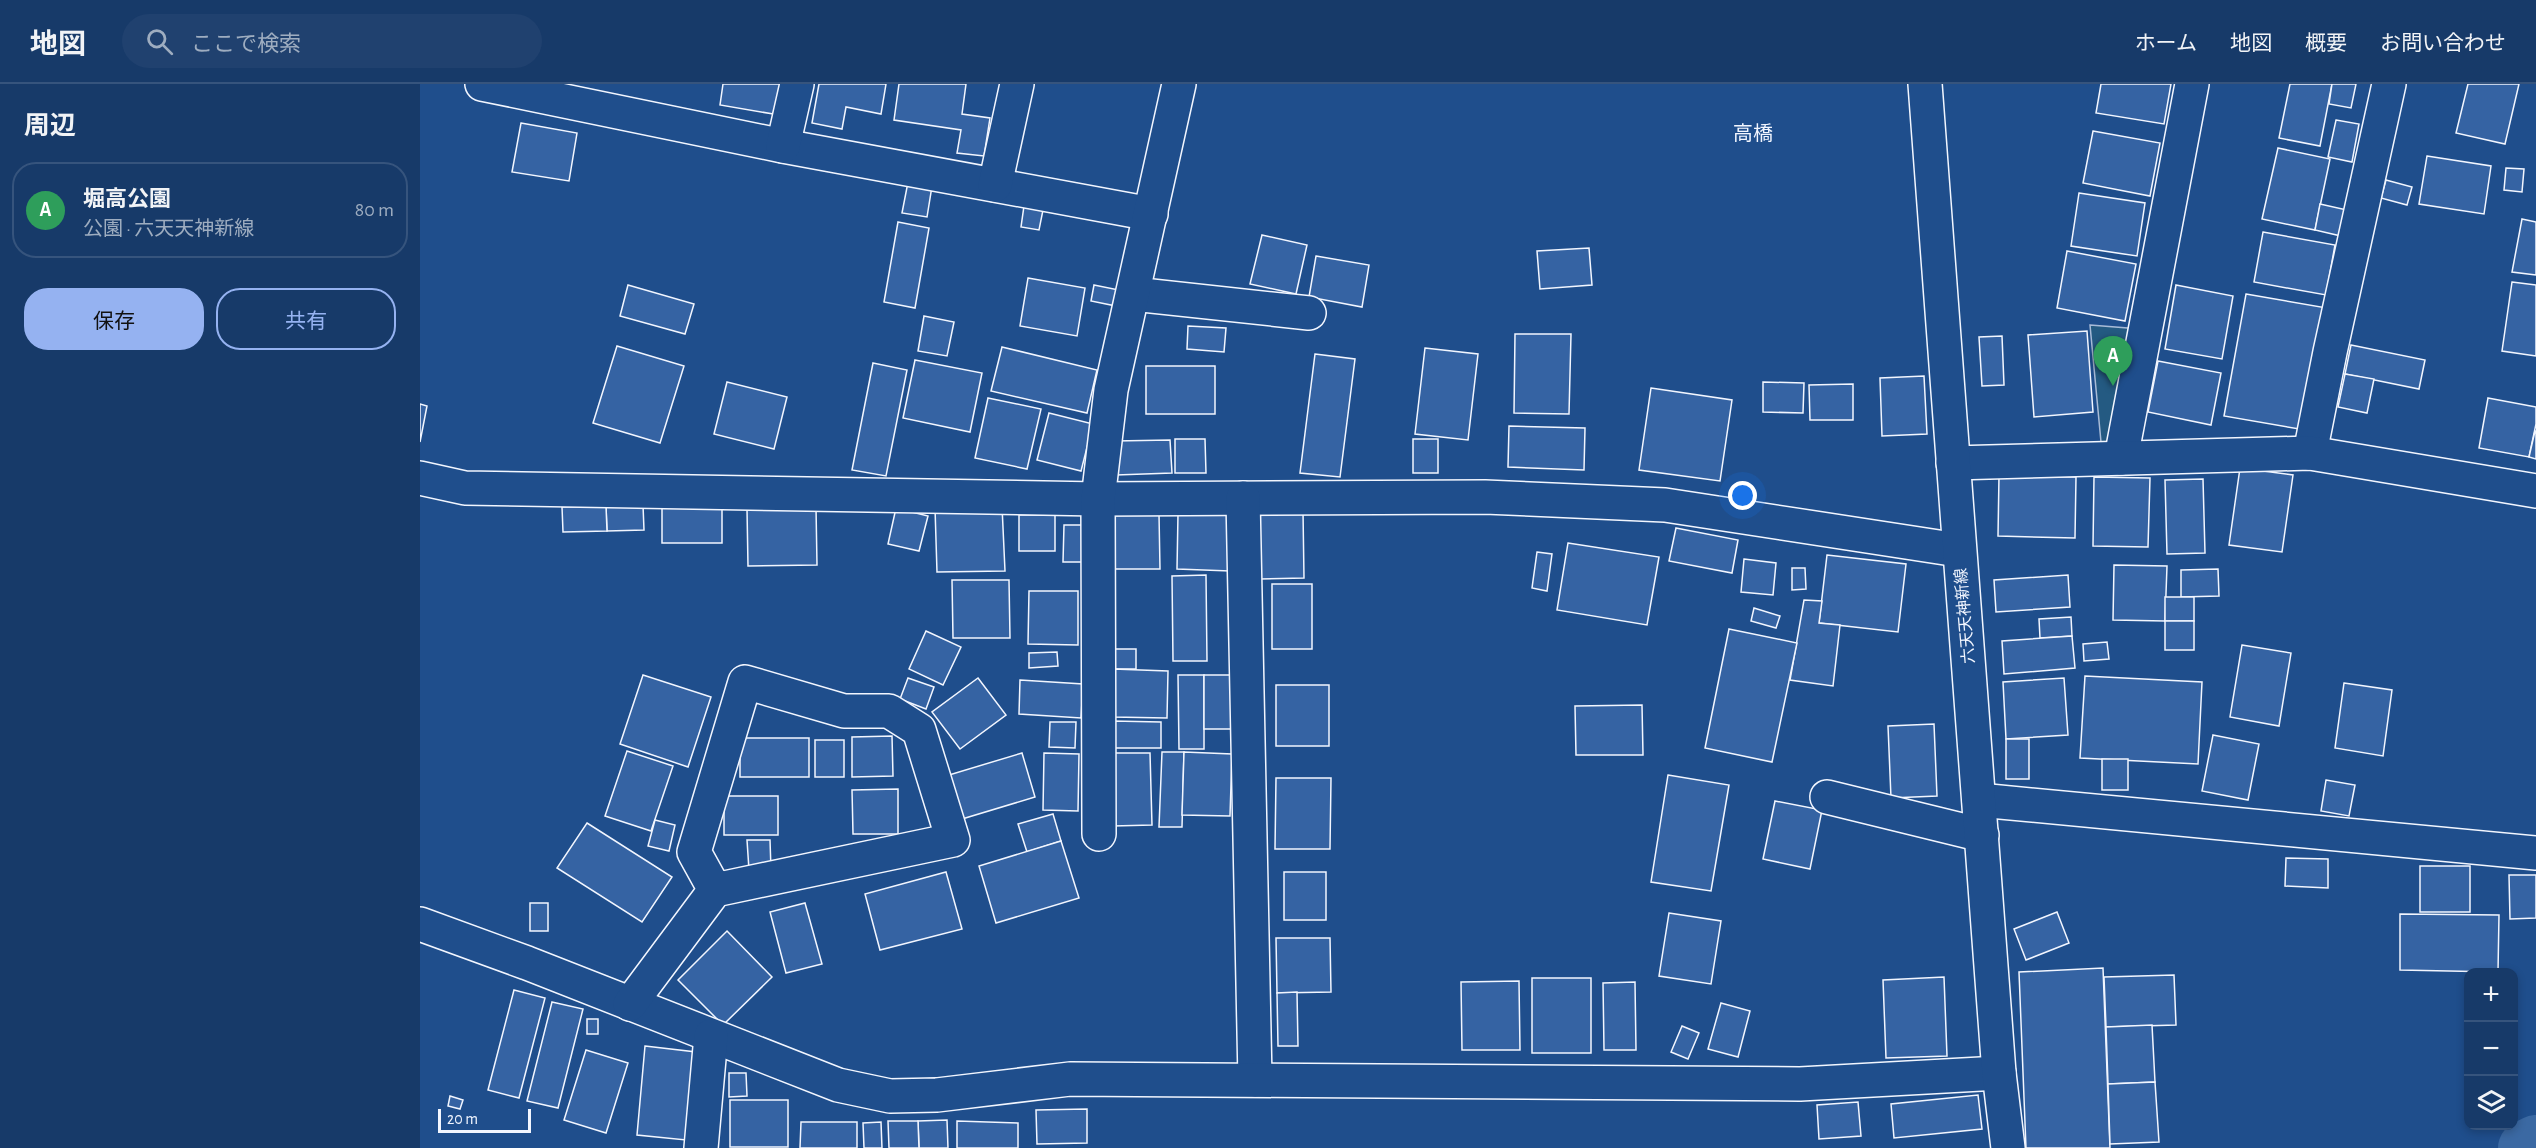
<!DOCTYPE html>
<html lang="ja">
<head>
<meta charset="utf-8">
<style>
  body { margin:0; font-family:"Alegreya Sans","Noto Sans JP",sans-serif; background:#20416f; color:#f1f3f6 }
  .controls { position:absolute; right:18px; bottom:18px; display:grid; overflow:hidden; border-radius:12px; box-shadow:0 3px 9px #0003 }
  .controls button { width:54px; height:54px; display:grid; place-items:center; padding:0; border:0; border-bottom:2px solid #36547d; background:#173a69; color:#f1f3f6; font:30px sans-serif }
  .scale { position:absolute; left:18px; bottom:15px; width:93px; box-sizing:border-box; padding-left:6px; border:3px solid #f2f6ff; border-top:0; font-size:16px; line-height:21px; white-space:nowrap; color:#f2f6ff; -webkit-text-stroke:4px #1f4e8c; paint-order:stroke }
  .you { position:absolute; left:1323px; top:412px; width:21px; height:21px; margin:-15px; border:4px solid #fff; border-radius:50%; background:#1a73e8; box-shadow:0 0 0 9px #1a73e833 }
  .badge { display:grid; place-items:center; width:39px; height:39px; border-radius:50%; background:#95b2f1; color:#fff; font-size:20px; font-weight:700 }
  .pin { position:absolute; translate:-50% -50px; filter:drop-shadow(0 2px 3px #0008) }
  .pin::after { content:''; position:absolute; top:32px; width:21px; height:18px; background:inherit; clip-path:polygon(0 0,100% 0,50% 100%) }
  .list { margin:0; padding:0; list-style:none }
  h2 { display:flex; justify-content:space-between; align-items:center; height:78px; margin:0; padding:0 24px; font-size:26px }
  h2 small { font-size:20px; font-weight:400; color:#9eadc0 }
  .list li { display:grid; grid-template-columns:39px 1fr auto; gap:18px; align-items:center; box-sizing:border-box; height:96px; margin:0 12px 12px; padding:0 12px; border:2px solid #36547d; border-radius:24px }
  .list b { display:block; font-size:22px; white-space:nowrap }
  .list p { margin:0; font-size:20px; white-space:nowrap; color:#9eadc0 }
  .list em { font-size:20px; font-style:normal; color:#9eadc0 }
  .actions { display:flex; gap:12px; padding:18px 24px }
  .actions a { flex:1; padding:14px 0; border:2px solid #95b2f1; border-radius:24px; text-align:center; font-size:21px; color:#95b2f1 }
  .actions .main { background:#95b2f1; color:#111 }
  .icon { flex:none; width:33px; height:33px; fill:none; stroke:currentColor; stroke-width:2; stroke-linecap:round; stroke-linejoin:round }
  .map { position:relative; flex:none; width:2116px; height:1064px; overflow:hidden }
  header { display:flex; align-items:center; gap:36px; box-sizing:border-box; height:84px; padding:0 30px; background:#173a69; border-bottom:2px solid #36547d }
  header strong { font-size:28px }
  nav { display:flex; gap:33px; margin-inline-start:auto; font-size:21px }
  .search { width:420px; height:54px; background:#20416f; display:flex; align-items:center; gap:15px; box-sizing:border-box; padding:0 21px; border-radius:33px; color:#9eadc0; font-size:22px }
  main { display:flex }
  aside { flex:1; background:#173a69 }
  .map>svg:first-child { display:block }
</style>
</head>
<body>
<header>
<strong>地図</strong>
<div class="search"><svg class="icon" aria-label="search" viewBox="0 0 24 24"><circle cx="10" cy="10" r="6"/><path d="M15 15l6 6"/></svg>ここで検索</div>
<nav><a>ホーム</a><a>地図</a><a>概要</a><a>お問い合わせ</a></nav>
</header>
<main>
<aside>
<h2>周辺<small></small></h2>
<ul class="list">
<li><span class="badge" style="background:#2e9e5b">A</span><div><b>堀高公園</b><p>公園 · 六天天神新線</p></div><em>80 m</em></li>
</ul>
<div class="actions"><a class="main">保存</a><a>共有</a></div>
</aside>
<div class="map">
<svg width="2116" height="1064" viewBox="0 0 2116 1064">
  <rect width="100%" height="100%" fill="#1f4e8c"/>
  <polygon fill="#245a82" stroke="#a8bbd7" stroke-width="1.5" points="1670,241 1720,245 1698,359 1681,358"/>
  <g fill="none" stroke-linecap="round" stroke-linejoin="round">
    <polyline stroke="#3b69a3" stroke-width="56" points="2106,1064 2116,1059"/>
  </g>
  <g fill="#3563a3" stroke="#f2f6ff" stroke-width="1.5">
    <polygon points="303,0 364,0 359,31 300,21"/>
    <polygon points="399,0 466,0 461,30 426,23 422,45 392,39"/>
    <polygon points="479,0 546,0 542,30 570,34 564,72 537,69 541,46 474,36"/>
    <polygon points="1681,0 1751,0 1744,40 1676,29"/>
    <polygon points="1870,0 1912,0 1900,62 1859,54"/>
    <polygon points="1912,0 1936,0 1931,24 1909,20"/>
    <polygon points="2048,0 2099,0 2085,60 2036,49"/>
    <polygon points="1916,36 1939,40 1932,78 1908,73"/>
    <polygon points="101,39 157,49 149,97 92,88"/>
    <polygon points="1673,47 1740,59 1730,112 1663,99"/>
    <polygon points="1858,64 1910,75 1895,146 1842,135"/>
    <polygon points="2007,72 2071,82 2064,130 1999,120"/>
    <polygon points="2086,84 2104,85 2102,108 2084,106"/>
    <polygon points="1966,96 1992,103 1987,121 1961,114"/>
    <polygon points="488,98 512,102 507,133 482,129"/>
    <polygon points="1659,109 1725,119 1717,172 1651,162"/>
    <polygon points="1900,120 1927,126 1921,152 1895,146"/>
    <polygon points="604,122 623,126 619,146 601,143"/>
    <polygon points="2102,135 2116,138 2116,191 2092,188"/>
    <polygon points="478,138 509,144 495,224 464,218"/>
    <polygon points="1843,148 1915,161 1906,211 1834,198"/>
    <polygon points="842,151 887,161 876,210 830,200"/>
    <polygon points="1169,164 1172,201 1120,205 1117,167"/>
    <polygon points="1647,167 1716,180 1705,237 1637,224"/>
    <polygon points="896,172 949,181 942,223 889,213"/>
    <polygon points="608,194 665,204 657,252 600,242"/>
    <polygon points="2092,198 2116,201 2116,272 2082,267"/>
    <polygon points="208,201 274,220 265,250 200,232"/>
    <polygon points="674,201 699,206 696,222 671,217"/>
    <polygon points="1756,201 1813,212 1802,275 1745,265"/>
    <polygon points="1826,210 1907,224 1885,346 1804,332"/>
    <polygon points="504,232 534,238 527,272 498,267"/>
    <polygon points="768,242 806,244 804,268 767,265"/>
    <polygon points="1667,247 1673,328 1614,333 1608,251"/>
    <polygon points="1095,250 1151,250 1149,330 1094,329"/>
    <polygon points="1582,252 1584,301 1562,302 1559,253"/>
    <polygon points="1931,261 2005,276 1999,305 1925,290"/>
    <polygon points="197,262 264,282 240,359 173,339"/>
    <polygon points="582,263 677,286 667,329 571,307"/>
    <polygon points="1005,264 1058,270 1048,356 995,350"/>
    <polygon points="895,270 935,275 920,393 880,389"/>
    <polygon points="495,276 562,289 550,348 483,334"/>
    <polygon points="1738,277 1801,289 1791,341 1728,328"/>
    <polygon points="453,279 487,286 466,392 432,386"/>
    <rect x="726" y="282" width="69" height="48"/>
    <polygon points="1925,290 1954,295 1947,329 1918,323"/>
    <polygon points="1504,292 1507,350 1462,352 1460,294"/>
    <polygon points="307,298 367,313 354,365 294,350"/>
    <polygon points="1343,298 1384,299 1383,329 1343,328"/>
    <polygon points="1433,300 1433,336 1390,336 1389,301"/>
    <polygon points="1231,304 1312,316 1300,397 1219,386"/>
    <polygon points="568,314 621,325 607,385 555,374"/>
    <polygon points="2068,314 2116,323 2116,340 2109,373 2059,364"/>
    <polygon points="0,320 7,322 0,358"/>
    <polygon points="629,329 673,340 661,387 617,376"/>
    <polygon points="1089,342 1165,344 1164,386 1088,383"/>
    <polygon points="2115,347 2116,347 2116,375 2109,373"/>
    <polygon points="755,355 785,355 786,389 755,389"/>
    <rect x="993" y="355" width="25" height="34"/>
    <polygon points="750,356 752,389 696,391 695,357"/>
    <polygon points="1820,384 1873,391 1862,468 1809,461"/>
    <polygon points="1579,392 1656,393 1655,454 1578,452"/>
    <polygon points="1674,393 1730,394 1728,463 1673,462"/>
    <polygon points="1783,395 1785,469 1747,470 1745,396"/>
    <polygon points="223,421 224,446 187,447 186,422"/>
    <polygon points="186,422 187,447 143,448 142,423"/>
    <polygon points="582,422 585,487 517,488 515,424"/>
    <polygon points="302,423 302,459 242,459 242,424"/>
    <polygon points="396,423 397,481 328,482 327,425"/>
    <polygon points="476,424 508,432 499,467 468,460"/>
    <polygon points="883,427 884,494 840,495 839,428"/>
    <polygon points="693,430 739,430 740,485 694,485"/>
    <polygon points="758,430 812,431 810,487 757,485"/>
    <rect x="599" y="431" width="36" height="36"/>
    <polygon points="644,441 663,441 663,478 643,478"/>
    <polygon points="1256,444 1318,456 1312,489 1249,477"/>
    <polygon points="1148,459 1239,473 1227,541 1137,526"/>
    <polygon points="1117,468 1132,470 1127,507 1112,504"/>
    <polygon points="1407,471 1486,480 1478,548 1399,539"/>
    <polygon points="1324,475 1356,479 1353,511 1321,508"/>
    <polygon points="1694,481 1747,482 1745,537 1693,536"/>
    <polygon points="1372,484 1385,484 1386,505 1372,506"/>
    <polygon points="1798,485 1799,512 1761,513 1761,486"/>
    <polygon points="786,491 787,577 753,577 752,492"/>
    <polygon points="1648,491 1650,523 1576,528 1574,496"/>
    <polygon points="532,496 589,496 590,554 533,554"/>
    <rect x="852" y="500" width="40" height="65"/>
    <polygon points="609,507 658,507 658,561 608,560"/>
    <rect x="1745" y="513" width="29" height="24"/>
    <polygon points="1384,516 1402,517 1399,539 1420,541 1413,602 1370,596"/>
    <polygon points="1334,524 1360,532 1356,544 1331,537"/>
    <polygon points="1651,533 1652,552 1620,554 1619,535"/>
    <rect x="1745" y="537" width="29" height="29"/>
    <polygon points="1309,545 1377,559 1352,678 1285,664"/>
    <polygon points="506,547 541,563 523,601 489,585"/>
    <polygon points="1652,552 1655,584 1584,590 1582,557"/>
    <polygon points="1687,558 1689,575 1664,577 1663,560"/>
    <polygon points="1822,561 1871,569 1859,642 1810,633"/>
    <polygon points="692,565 716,565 716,585 693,585"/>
    <polygon points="637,568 638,582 609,584 609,569"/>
    <polygon points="693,585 748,587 747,634 692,633"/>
    <polygon points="223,591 291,613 268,683 200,660"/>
    <polygon points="758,591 784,591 784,665 759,665"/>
    <rect x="784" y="591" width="27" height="54"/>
    <polygon points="1665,592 1782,598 1778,680 1660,674"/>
    <polygon points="488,594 514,603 506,625 480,615"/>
    <polygon points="558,594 586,631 540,665 512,628"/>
    <polygon points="1644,594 1648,651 1586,655 1583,598"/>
    <polygon points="600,596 663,600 661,634 599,630"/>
    <polygon points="1924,599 1972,606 1963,672 1915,664"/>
    <rect x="856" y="601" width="53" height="61"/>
    <polygon points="1222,621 1223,671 1156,671 1155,622"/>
    <polygon points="692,637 741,638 741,664 692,664"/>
    <polygon points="630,638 656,638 655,664 629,663"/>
    <polygon points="1514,640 1517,712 1471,714 1468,642"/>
    <polygon points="1793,651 1839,660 1828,716 1782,707"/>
    <polygon points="472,652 473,692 432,693 432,653"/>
    <rect x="320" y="654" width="69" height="39"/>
    <rect x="1586" y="655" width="23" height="40"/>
    <rect x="395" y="656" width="29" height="37"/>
    <polygon points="207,667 253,682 231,747 185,732"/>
    <polygon points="742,668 764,668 762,743 739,743"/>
    <polygon points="764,668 812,670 810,732 762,731"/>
    <polygon points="602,669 615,713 542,735 529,691"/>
    <polygon points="624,669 659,670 658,727 623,726"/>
    <polygon points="691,669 730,669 732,741 693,742"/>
    <rect x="1682" y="675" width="26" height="31"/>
    <polygon points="1248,691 1309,701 1291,807 1231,798"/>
    <polygon points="856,694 911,694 910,765 855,765"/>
    <polygon points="1906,696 1935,701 1929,732 1901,727"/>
    <polygon points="478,705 478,750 433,750 432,706"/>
    <rect x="304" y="712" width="54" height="39"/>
    <polygon points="1355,717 1402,726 1390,785 1343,775"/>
    <polygon points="633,730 641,757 607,768 598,740"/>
    <polygon points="235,736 255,741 249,767 228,762"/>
    <polygon points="167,739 252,793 222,838 137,784"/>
    <polygon points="327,756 350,756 351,786 329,786"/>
    <polygon points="641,757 659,814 576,839 559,782"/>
    <polygon points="1866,774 1908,775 1908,804 1865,802"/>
    <rect x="2000" y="782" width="50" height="46"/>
    <polygon points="526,788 542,845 460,866 445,810"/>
    <rect x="864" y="788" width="42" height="48"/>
    <polygon points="2089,791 2116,791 2116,834 2090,835"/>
    <rect x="110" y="819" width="18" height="28"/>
    <polygon points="385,819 402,880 366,889 350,828"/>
    <polygon points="1637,828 1649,859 1606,876 1594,845"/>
    <polygon points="1249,829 1301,837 1291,900 1239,892"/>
    <polygon points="1980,830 2079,831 2078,888 1980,886"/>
    <polygon points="307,847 352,893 303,941 258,896"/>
    <polygon points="856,854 910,854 911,908 857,909"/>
    <polygon points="1683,884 1690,1064 1606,1064 1599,888"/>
    <polygon points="1754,891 1756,941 1686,943 1684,893"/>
    <polygon points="1524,893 1527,972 1466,974 1463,896"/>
    <rect x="1112" y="894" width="59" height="75"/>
    <polygon points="1099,897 1100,966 1042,966 1041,898"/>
    <polygon points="1215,898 1216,966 1184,966 1183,899"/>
    <polygon points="94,906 125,914 99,1014 68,1006"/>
    <polygon points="877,908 878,962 858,962 857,909"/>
    <polygon points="132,918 163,925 138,1024 107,1017"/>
    <polygon points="1301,919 1330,927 1318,973 1288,965"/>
    <rect x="167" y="935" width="11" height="15"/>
    <polygon points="1732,941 1735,998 1688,1000 1686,943"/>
    <polygon points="1262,942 1279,949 1268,975 1251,968"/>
    <polygon points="225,962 276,968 266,1056 217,1051"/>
    <polygon points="166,966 208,979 186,1049 144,1036"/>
    <polygon points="309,989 326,989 327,1012 309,1013"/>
    <polygon points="1735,998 1739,1058 1690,1060 1688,1000"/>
    <polygon points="1558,1011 1562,1045 1474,1054 1471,1020"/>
    <polygon points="30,1012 43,1016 40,1025 28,1022"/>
    <rect x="310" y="1016" width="58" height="47"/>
    <polygon points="1438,1018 1441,1052 1399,1055 1397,1021"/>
    <polygon points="667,1025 667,1059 617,1060 616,1026"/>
    <polygon points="527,1036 528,1064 499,1064 498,1037"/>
    <polygon points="468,1037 498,1037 499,1064 469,1064"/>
    <polygon points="537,1037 598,1039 598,1064 537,1064"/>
    <polygon points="381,1038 437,1038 437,1064 380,1064"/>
    <polygon points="461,1038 462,1064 444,1064 443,1039"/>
  </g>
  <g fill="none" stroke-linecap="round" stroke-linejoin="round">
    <g stroke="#f2f6ff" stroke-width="36">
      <g id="minor">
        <polyline points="62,0 363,62 731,130"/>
        <polyline points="363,62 377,0"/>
        <polyline points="575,101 597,0"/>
        <polyline points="713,210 889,229"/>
        <polyline points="1890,369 1910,268 1969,0"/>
        <polyline points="1701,374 1772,0"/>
        <polyline points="1533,379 1890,369 2116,407"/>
        <polyline points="0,394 45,404 678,415 1065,413 1245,421 1538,466"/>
        <polyline points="823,414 835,996"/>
        <polyline points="1407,713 1562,751"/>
        <polyline points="1559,716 2116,769"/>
        <polyline points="679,750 678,415 691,306 759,0"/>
        <polyline points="0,840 107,879 418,1001 470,1012 517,1011 650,995 1380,1000 1579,989"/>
        <polyline points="210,920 295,806 274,768 325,598 424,627 469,627 499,646 533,756 295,806"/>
        <polyline points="281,1064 291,952"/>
      </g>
    </g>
    <g stroke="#f2f6ff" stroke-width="36">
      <polyline id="major" points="1505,0 1579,989 1588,1064"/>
    </g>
    <use href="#minor" stroke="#1f4e8c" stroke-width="33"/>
    <use href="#major" stroke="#1f4e8c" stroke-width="33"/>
  </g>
  <g text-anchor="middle" stroke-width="4.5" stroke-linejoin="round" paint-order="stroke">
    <g font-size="16" fill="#f2f6ff" stroke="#1f4e8c">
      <text transform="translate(1544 532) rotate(-95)" y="6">六天天神新線</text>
    </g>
    <g font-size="20" fill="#f2f6ff" stroke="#1f4e8c">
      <text x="1333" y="56">高橋</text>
    </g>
  </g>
</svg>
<div class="controls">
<button>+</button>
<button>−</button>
<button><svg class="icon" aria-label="layers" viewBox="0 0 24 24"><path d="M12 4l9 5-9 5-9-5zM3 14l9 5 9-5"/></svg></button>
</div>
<div class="scale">20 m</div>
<div class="you"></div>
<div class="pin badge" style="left:1693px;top:302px;background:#2e9e5b">A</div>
</div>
</main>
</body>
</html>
